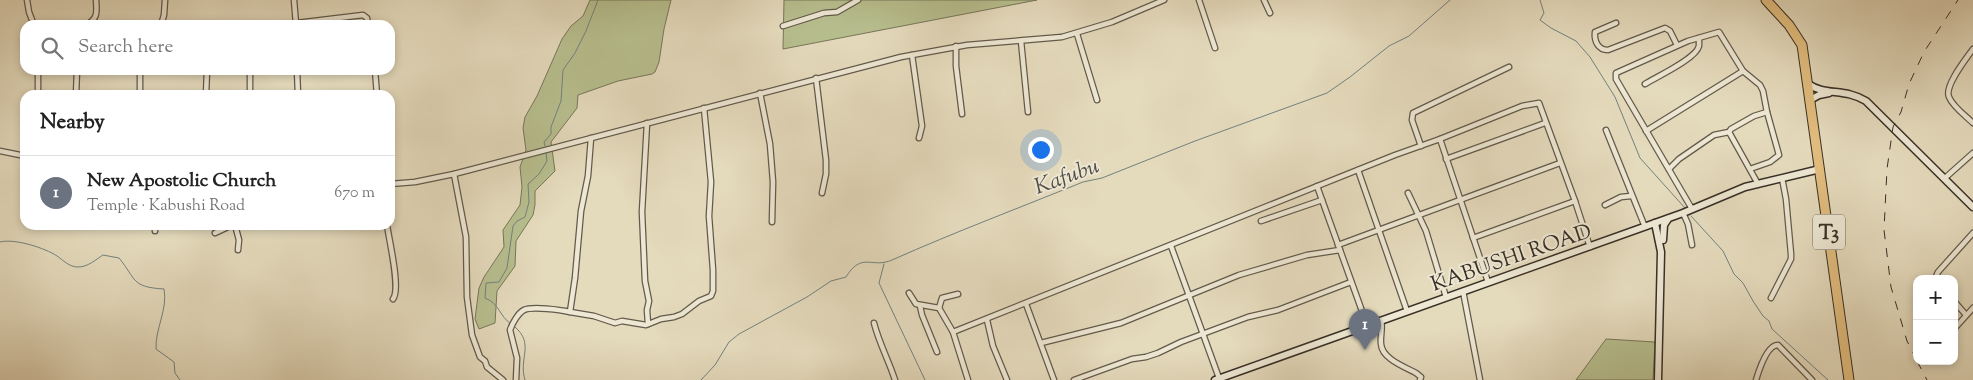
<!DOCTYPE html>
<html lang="en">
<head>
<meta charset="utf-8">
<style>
  body { margin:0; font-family:"Sorts Mill Goudy",serif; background:#f6f6f6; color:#222 }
  .controls { position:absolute; right:15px; bottom:15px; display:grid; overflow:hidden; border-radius:10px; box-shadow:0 2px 8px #0003 }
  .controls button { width:45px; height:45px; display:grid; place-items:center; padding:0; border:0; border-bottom:1px solid #e0e0e0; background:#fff; color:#222; font:25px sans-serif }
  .you { position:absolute; left:1040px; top:149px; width:18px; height:18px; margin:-12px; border:4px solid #fff; border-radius:50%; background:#1a73e8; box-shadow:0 0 0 8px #1a73e833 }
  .badge { display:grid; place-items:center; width:32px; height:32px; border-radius:50%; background:#b45309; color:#fff; font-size:16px; font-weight:700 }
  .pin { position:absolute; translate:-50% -41px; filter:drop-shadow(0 1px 2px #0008) }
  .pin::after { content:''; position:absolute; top:26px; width:18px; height:15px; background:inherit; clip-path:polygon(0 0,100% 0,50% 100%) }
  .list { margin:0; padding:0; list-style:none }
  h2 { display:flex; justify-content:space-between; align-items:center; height:65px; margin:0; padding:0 20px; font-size:21px }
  h2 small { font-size:16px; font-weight:400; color:#767676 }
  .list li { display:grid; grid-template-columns:32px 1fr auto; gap:15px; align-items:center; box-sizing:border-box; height:75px; padding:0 20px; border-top:1px solid #e0e0e0 }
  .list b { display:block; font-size:19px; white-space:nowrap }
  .list p { margin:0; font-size:16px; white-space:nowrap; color:#767676 }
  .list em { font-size:16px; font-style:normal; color:#767676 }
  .icon { flex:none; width:28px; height:28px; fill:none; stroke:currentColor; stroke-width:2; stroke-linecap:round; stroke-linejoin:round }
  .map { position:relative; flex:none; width:1973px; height:380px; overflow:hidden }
  .search { position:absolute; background:#fff; box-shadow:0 2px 8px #0003; left:20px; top:20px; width:375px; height:55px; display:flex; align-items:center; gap:12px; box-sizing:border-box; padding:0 18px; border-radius:15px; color:#767676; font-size:19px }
  .panel { position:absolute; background:#fff; box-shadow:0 2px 8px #0003; left:20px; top:90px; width:375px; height:140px; border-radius:15px }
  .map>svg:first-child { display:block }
</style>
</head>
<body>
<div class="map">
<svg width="1973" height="380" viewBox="0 0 1973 380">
  <rect width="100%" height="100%" fill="#e4dabc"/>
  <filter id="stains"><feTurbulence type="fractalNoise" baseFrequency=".004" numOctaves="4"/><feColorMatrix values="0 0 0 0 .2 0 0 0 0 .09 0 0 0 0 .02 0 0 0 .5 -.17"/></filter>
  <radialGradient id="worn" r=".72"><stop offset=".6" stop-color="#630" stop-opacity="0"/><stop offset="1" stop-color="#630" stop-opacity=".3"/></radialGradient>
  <g fill="#b7be8e" stroke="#78765a">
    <polygon points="590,0 671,0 664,29 659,62 655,72 652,74 618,81 578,95 577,108 551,142 555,171 535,191 535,205 533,215 516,241 515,266 497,291 495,323 479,329 475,319 479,288 484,277 504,247 503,230 520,205 522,187 520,167 526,150 523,128 525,117 537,96 562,39 571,26 583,16"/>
    <polygon points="784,0 1037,0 783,49"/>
    <polygon points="1606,339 1655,342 1653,380 1576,380"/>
  </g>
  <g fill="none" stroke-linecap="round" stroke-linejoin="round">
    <g stroke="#738180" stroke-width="1">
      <polyline points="1540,0 1544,13 1540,20 1551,28 1576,41 1590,57 1615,97 1640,158 1685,208"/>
      <polyline points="545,146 544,142 551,134 551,127 561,101 563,70 575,53 586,31 598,0"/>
      <polyline points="1691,216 1723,251 1734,274 1743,283 1753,301 1763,316 1769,321 1772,329 1828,380"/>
      <path d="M0 242C14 238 45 248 57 256 63 260 69 267 78 267 88 267 95 260 103 255L119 258C137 280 131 287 164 289 168 309 155 329 156 349L174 362 175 373 180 380"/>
      <polyline points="884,264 879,283 925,380"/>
      <path d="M511 324C499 316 500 304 485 298L486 283 499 282 507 268 513 226 517 221 525 217 529 202 528 184 539 174 547 161 546 153"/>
      <path d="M515 327C535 344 518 359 525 380"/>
      <path d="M701 380 715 365 729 342 739 334 807 297 831 281 846 277C862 251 872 269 892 260 955 232 1019 208 1083 182L1102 178 1195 141 1327 93 1350 77 1389 46 1409 36 1450 0"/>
    </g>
    <g stroke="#635a4c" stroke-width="7">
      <g id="street">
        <polyline points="27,0 29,12 34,25"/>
        <polyline points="294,0 296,24"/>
        <polyline points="1199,0 1215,48"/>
        <polyline points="1264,0 1270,13"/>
        <path d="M1616 23 1595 32C1594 41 1598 50 1608 50L1665 28 1670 31 1677 45"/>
        <path d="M86 25C98 19 97 12 96 0"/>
        <polyline points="161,25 164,15 165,0"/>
        <polyline points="280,25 363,15 367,18 368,25"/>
        <polyline points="783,26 824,13 837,12 858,0"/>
        <polyline points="1077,34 1097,100"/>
        <polyline points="1021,41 1028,112"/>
        <polyline points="956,46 956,66 962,114"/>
        <path d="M1973 49C1966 59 1944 86 1949 97 1953 107 1966 116 1973 123"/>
        <polyline points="912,55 922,126 919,138"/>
        <polyline points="140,70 140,95"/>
        <polyline points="297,70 298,95"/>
        <polyline points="375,70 377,95"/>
        <polyline points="816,78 826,160 826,174 822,193"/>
        <path d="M1645 84C1656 77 1696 59 1699 46 1699 45 1699 39 1699 38"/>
        <polyline points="38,90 38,70"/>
        <polyline points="760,93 770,144 773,182 772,222"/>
        <polyline points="76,95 77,70"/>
        <polyline points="206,95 207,70"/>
        <polyline points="250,95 250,70"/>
        <polyline points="647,123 642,212 645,281 649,301 647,310 648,324"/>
        <polyline points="1606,130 1645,227"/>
        <polyline points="1646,131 1743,71"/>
        <polyline points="1440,139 1522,106 1539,103 1575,201 1590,247"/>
        <polyline points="1421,146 1412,120 1413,113 1509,67"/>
        <polyline points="0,151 25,156"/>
        <polyline points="1446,159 1545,123"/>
        <polyline points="1669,169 1679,159 1714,135 1729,132"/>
        <polyline points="1358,170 1407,311"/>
        <polyline points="454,174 466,237 467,297 472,335 480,357 485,361 487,367 503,380"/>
        <polyline points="1945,178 1973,153"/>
        <polyline points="390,184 415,182 454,174 901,57 967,45 1062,37 1112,22 1164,0"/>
        <polyline points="1758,184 1729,132 1731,129 1754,116 1767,112"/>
        <polyline points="1317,186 1367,325"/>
        <polyline points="1408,193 1426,231 1446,297"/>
        <polyline points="1605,205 1621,197 1631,196"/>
        <polyline points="1692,209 1616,79 1616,73 1688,41 1719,32 1743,71 1760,85 1763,91 1767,112 1779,155 1770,162 1750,169"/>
        <polyline points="1683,213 1688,224 1692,245"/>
        <polyline points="1261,221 1322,200"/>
        <polyline points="235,225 239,240 238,250"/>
        <path d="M387 225C389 240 401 289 393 299"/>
        <polyline points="155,231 155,225"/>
        <polyline points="215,233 232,225"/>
        <polyline points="1473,238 1575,201"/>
        <polyline points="1338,245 1560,163"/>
        <polyline points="1171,246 1219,378"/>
        <polyline points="1935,279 1938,272 1973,233"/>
        <polyline points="1463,291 1480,380"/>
        <polyline points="909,293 916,304 939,308 953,332"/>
        <polyline points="1771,298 1791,259 1791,254 1786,199 1782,178"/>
        <polyline points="1954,301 1966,315"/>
        <polyline points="1026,304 1054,380"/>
        <polyline points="920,306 922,315 937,352"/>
        <polyline points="939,308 942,298 958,294"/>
        <polyline points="570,312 594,316 615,323 622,321 646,325 661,319 674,317 682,314 699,301 711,296 713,291 713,270 709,216 711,182 704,108"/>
        <polyline points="987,320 993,346 1007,380"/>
        <path d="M1381 320C1383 329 1380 336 1381 344 1382 359 1405 367 1416 373L1421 377 1420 380"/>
        <path d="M874 323C879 343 889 361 895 380"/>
        <polyline points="1954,329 1973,308"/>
        <polyline points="1041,343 1121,323 1239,275 1307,255 1340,250"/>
        <path d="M516 380 517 358 510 330C512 324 518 313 524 310 532 306 561 310 570 312L575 278 581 211 588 176 591 138"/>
        <polyline points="968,380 953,332 1395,155 1440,139 1488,282"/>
        <polyline points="1074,380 1132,359 1146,357 1158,353 1181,342 1248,317 1278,310 1351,282"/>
        <path d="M1756 380C1759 370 1767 345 1778 345L1812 380"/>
      </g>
    </g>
    <g stroke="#382f26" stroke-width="9">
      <g id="secondary">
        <path d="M1808 84C1825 96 1845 88 1866 101L1973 207"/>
        <polyline points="1810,100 1819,95 1829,93"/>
        <polyline points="1655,223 1661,252 1658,380"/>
        <polyline points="1663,240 1664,225 1668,219"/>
        <polyline points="1215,380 1683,213 1745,187 1820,169"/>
      </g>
    </g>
    <g stroke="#382f26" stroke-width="11">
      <polyline id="highway" points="1766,0 1789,25 1802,45 1849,380"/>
    </g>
    <use href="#street" stroke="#ede7d3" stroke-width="4.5"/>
    <use href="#secondary" stroke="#ede7d3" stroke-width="6"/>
    <use href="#highway" stroke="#e2bd7e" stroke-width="9"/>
    <g stroke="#382f26" stroke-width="1" stroke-dasharray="9 9" stroke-linecap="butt">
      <polyline points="1917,360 1907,341 1891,287 1884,230 1887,169 1893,127 1901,112 1909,84 1924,52 1958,0"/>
      <polyline points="1917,361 1927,380"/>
    </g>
  </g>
  <g text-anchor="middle" stroke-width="4" stroke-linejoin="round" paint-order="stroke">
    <rect fill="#ede7d3" stroke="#6e665a" stroke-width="1" x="1813" y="214.5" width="32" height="35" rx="4"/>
    <g font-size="20" font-weight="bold" fill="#382f26">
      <text x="1829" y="239">T3</text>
    </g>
    <g font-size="21" fill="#382f26" stroke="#ede7d3">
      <text transform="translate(1511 257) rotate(-19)" y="7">KABUSHI ROAD</text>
    </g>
    <g font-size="22" font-style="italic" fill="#4c4a44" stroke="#ede7d3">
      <text transform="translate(1066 175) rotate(-20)" y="8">Kafubu</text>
    </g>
  </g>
  <rect width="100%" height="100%" filter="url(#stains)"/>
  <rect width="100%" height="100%" fill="url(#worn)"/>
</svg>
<div class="controls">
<button>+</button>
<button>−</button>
</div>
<div class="you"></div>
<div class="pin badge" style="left:1365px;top:350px;background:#6b7280">1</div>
<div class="search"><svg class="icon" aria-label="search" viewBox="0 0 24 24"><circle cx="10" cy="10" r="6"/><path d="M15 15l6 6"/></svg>Search here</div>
<section class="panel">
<h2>Nearby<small></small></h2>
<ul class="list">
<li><span class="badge" style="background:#6b7280">1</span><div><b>New Apostolic Church</b><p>Temple · Kabushi Road</p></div><em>670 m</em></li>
</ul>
</section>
</div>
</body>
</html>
